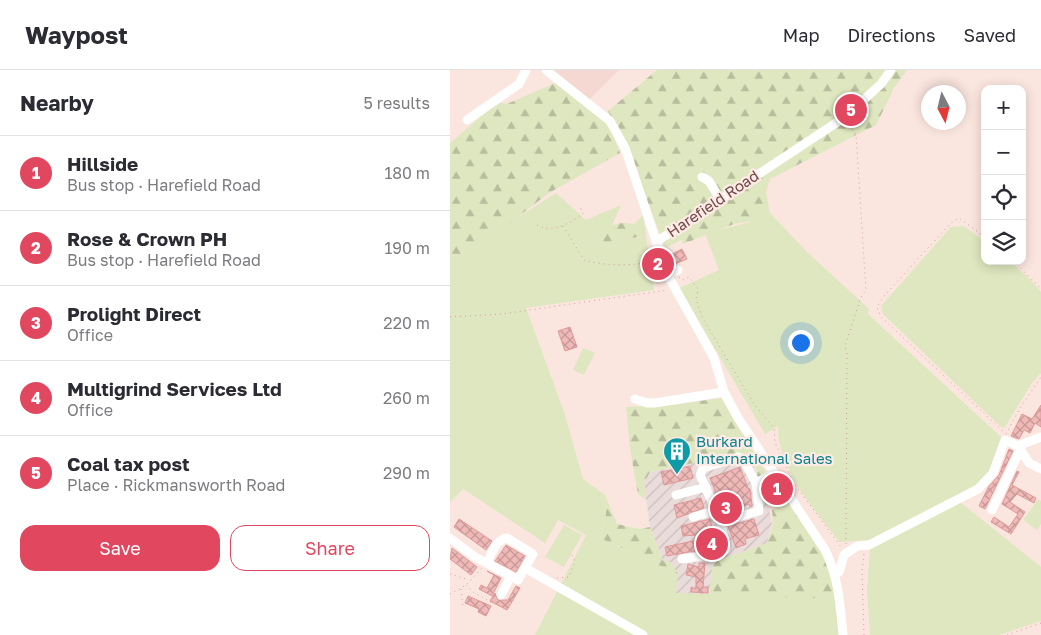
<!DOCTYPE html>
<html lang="en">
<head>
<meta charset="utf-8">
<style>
  body { margin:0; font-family:"Golos Text",sans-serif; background:#f2f2f3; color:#2b2b33 }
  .controls { position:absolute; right:15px; top:15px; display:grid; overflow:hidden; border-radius:10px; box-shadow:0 2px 12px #0003 }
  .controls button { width:45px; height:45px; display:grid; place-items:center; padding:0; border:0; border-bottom:1px solid #e1e1e2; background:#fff; color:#2b2b33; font:25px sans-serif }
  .compass { position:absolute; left:471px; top:15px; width:45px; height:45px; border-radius:50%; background:#fff; box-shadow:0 2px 12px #0003; rotate:173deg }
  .you { position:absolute; left:350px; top:272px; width:18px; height:18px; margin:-12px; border:4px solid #fff; border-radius:50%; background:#1a73e8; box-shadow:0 0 0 8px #1a73e833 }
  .badge { display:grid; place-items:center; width:32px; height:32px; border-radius:50%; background:#e1485f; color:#fff; font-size:16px; font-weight:700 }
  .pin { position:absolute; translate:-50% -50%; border:2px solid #fff; box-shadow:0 1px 5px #0006 }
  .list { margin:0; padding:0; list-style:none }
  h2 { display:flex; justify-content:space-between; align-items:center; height:65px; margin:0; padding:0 20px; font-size:21px }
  h2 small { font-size:16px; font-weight:400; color:#7c7c81 }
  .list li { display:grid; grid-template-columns:32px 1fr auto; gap:15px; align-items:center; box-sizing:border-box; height:75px; padding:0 20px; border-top:1px solid #e1e1e2 }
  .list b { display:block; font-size:19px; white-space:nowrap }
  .list p { margin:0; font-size:16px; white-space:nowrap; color:#7c7c81 }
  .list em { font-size:16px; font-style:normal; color:#7c7c81 }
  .actions { display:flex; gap:10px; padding:15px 20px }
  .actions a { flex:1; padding:11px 0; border:1px solid #e1485f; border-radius:15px; text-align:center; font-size:18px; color:#e1485f }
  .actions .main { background:#e1485f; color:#fff }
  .icon { flex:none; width:28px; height:28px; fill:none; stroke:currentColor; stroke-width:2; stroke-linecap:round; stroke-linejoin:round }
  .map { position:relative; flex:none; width:591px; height:565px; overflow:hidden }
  header { display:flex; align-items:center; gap:30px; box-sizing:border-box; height:70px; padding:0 25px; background:#fff; border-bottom:1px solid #e1e1e2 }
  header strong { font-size:24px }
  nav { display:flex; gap:28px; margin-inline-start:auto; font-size:18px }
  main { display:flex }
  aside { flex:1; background:#fff }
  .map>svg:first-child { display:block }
</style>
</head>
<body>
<header>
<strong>Waypost</strong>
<nav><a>Map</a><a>Directions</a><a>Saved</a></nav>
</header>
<main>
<aside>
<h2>Nearby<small>5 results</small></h2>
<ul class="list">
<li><span class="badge">1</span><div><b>Hillside</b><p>Bus stop · Harefield Road</p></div><em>180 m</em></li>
<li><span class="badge">2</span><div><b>Rose &amp; Crown PH</b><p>Bus stop · Harefield Road</p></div><em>190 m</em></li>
<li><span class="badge">3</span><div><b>Prolight Direct</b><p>Office</p></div><em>220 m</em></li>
<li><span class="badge">4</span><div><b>Multigrind Services Ltd</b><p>Office</p></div><em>260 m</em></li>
<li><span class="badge">5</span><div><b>Coal tax post</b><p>Place · Rickmansworth Road</p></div><em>290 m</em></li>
</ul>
<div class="actions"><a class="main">Save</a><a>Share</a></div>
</aside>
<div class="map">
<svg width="591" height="565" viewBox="0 0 591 565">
  <defs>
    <pattern id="industrial-furrows" width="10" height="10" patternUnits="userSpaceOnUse" patternTransform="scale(1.25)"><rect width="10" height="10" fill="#e9dcdb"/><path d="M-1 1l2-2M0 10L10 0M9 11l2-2" fill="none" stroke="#cbbebd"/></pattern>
    <pattern id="forest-firs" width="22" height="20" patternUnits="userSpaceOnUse" patternTransform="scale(1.25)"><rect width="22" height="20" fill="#dee7bf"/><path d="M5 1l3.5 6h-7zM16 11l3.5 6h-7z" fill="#b8bd9d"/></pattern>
    <pattern id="building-cross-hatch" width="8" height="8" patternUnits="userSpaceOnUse" patternTransform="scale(1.25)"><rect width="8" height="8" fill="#efb9b8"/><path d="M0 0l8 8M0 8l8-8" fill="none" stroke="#c69898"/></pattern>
  </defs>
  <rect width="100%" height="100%" fill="#fbe6df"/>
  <polygon fill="#f4d8d1" points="102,0 169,0 139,30"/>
  <polygon fill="url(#industrial-furrows)" points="288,384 297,385 312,411 322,452 317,473 263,492 259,525 226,523 200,457 194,413 200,402"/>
  <g fill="#dee7bf">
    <polygon points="106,123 136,150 171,135 162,155 149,170 151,175 196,166 204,220 76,238 114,342 133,409 155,425 156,444 150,468 228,504 226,523 387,529 390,565 85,565 136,465 108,450 95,473 13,419 0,432 0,186 21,183 62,151"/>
    <path d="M320 143 357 182 419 239 418 244 553 369 536 409 524 418 421 470 389 472C365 439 327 400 328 356L315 364 229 218 269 200 255 164C276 157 301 154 320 143Z"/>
    <polygon points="514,156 535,172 535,191 559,191 578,207 591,222 591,303 582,313 555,357 552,358 433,244 431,236 501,157"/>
    <polygon points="133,278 145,283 134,305 123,300"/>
    <polygon points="588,429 591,431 591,454 587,460 573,450"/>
    <polygon points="510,432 591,497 591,551 549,565 420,565 417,521 420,477"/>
    <polygon points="114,455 132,465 114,497 95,487"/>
  </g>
  <g fill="url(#forest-firs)">
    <polygon points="207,0 457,0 444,18 426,55 320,109 316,122 320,143 307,150 284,154 233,174 231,170 215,178 178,79 158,41"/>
    <polygon points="105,13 159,55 170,83 99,123 21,183 0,186 0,73 48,32 57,34"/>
    <path d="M193 145 196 166C179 166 168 177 151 175L149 170C155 154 169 151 184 154Z"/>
    <polygon points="271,328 315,401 314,405 307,408 304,404 308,402 297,385 288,384 200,402 194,413 196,430 188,424 180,379 176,337 223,335"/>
    <polygon points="155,425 167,454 189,459 200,457 213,491 221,492 228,504 150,468 156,444"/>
    <polygon points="337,431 374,486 387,529 259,525 263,492 317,473 323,453 322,440"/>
  </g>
  <g fill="url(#building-cross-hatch)" stroke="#e19999">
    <polygon points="232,179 237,189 225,194 224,190 220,192 218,186"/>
    <polygon points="120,257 127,277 115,281 108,261"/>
    <polygon points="591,335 591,357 585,353 580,363 574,360 569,369 561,366 572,344 582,349"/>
    <polygon points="559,379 563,381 535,439 529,436 539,416 549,405"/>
    <polygon points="240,396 243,408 214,415 211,402"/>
    <polygon points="290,397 298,418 300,419 302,436 300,437 299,434 274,444 260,408"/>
    <polygon points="567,401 569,402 562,415 586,428 584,433 567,424 560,432 575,442 561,464 541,452 544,447 559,457 568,444 552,434"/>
    <polygon points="251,428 254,438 227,448 224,435"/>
    <polygon points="9,449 42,471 36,480 4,457"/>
    <polygon points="260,449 266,477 217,486 215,477 247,470 246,465 233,466 231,456"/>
    <polygon points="304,449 309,465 295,469 296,474 286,478 278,456"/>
    <polygon points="56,475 75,486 66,502 45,491"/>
    <polygon points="2,478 27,497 21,505 0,489"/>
    <polygon points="249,493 255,493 253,517 258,517 258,523 241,522 241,517 246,519 246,507 236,505 238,494 249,497"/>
    <polygon points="37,501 51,508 42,526 29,519 31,515 37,518 44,505"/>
    <polygon points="66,516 70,518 57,540 40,531 45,523 48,530 58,530"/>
    <polygon points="18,526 41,536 36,546 28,542 29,539 15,533"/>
  </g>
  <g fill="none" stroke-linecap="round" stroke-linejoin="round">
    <g stroke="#d39d9c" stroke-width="1" stroke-dasharray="1 4" stroke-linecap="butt">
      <path d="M87 155C104 164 119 153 133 144L130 137"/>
      <path d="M113 156 134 190C155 196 185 197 205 190"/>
      <polyline points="535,167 509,148 501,153 434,226 427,237 431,247 554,362"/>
      <polyline points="564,191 591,219"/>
      <polyline points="229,207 233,210 239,207 248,219 246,229 252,247 304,334 324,358 325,372 343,412 391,477"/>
      <polyline points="0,247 52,244 218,220"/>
      <polyline points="556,364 570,338 591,307"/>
      <polyline points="396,474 397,284 395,276 411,227 416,220 406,65 398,53"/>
      <polyline points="0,504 19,510"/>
      <polyline points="107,508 119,507 125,491 122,485"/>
      <polyline points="16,515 23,522 44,534"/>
      <polyline points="11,519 13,538"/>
      <polyline points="0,524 16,515 32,498"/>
      <polyline points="414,565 412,501 414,484"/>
      <polyline points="557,565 591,553"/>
    </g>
    <g stroke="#fff" stroke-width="9">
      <path d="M96 0 160 51 175 78 217 204 264 288 274 322 288 348 375 480C389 508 390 535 393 565"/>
      <polyline points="17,50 69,14 76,0"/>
      <polyline points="252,107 259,111 270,129"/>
      <polyline points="206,172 395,47 431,14 441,0"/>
      <polyline points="217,204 228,200"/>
      <polyline points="185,329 197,333 205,333 274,322"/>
      <polyline points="568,376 591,367"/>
      <polyline points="226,425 256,417"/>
      <polyline points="542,440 570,380"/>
      <polyline points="243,447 265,441"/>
      <polyline points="271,452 309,441 306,413"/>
      <path d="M0 468 25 487 68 510 83 484 57 468C46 470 42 483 37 492"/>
      <polyline points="276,480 271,452 250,405 253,398 288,387 293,389 306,413 323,404"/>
      <polyline points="232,489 267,484 276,478"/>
      <polyline points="75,498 193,565"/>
      <polyline points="385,503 389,502 394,485 407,476 419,475 528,419 543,403 555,370 568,376 579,393 591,399"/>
      <polyline points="51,525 61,506"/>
    </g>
  </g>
  <defs>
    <g id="building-pin" transform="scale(1.4375)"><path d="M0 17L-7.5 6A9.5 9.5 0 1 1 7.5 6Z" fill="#0f9aa8" stroke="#feebe5"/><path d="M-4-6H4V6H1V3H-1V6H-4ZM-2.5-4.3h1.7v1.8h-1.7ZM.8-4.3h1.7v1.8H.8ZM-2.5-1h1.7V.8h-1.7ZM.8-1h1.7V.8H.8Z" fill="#fff"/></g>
  </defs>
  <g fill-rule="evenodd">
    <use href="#building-pin" x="227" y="381"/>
  </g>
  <g text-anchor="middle" stroke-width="4.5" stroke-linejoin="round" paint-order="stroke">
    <g font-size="15" fill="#704849" stroke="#feebe5">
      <text transform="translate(263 134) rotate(-34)" y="5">Harefield Road</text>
    </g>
    <g font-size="15" fill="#0d838f" stroke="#feebe5" text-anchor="start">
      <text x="246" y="377">Burkard<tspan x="246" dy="17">International Sales</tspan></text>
    </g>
  </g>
</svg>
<div class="controls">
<button>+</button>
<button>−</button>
<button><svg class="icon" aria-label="locate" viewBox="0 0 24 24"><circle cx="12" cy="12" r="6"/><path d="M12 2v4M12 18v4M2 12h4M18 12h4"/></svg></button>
<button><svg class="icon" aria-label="layers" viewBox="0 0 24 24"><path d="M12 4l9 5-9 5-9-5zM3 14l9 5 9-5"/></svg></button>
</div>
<svg class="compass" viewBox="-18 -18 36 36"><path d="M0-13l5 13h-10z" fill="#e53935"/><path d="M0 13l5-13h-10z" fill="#7c7c81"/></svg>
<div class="you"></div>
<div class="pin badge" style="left:327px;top:419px">1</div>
<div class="pin badge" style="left:208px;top:194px">2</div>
<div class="pin badge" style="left:276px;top:438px">3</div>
<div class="pin badge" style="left:262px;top:474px">4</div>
<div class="pin badge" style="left:401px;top:40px">5</div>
</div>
</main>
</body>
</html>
